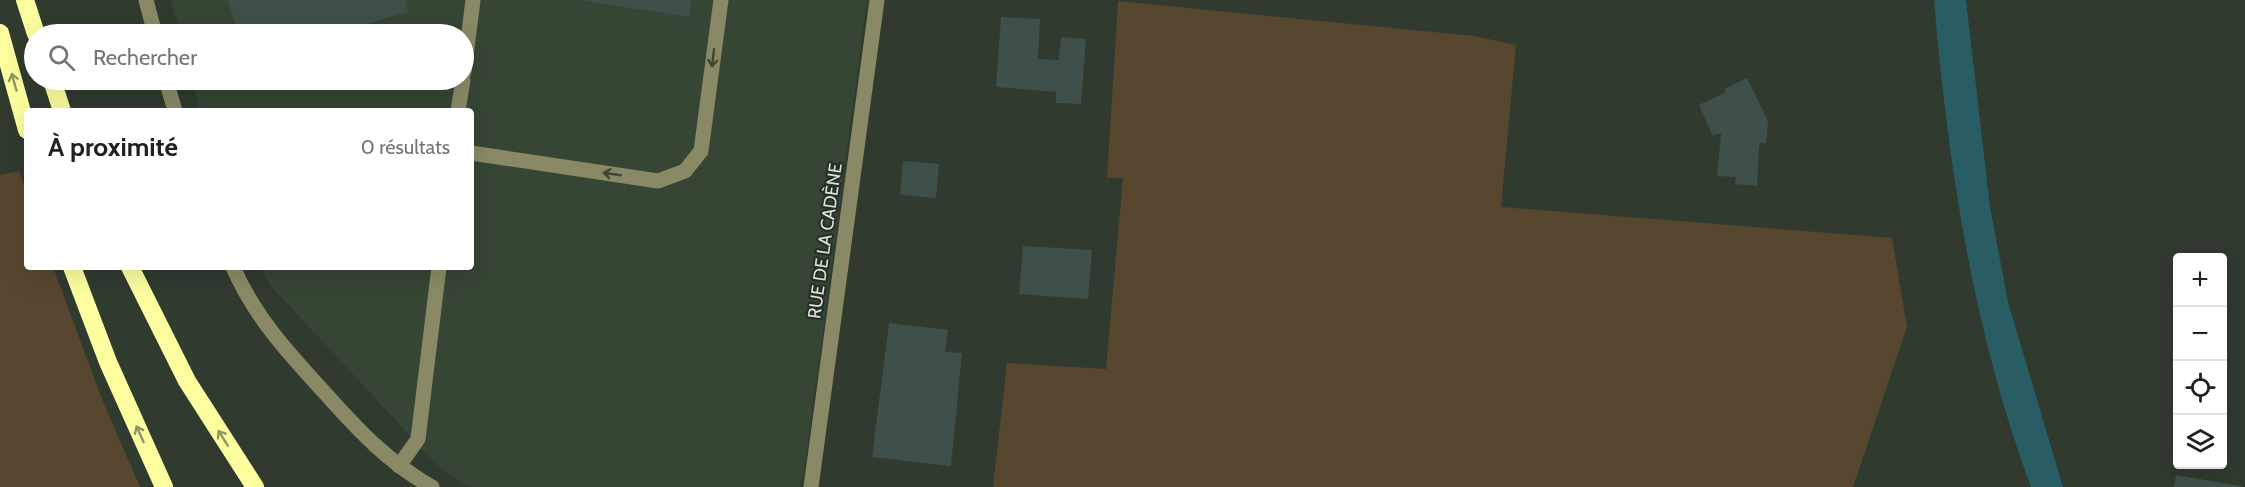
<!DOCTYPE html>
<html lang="fr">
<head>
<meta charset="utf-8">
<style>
  body { margin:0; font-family:Cabin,sans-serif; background:#f6f6f6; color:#202124 }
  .controls { position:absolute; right:18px; bottom:18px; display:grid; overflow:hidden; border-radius:6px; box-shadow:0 6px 24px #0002 }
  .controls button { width:54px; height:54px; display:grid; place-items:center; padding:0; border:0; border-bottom:2px solid #e0e0e0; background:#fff; color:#202124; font:30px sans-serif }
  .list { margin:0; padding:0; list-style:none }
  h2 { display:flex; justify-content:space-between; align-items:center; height:78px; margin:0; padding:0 24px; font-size:26px }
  h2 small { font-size:20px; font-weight:400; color:#757577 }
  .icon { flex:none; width:33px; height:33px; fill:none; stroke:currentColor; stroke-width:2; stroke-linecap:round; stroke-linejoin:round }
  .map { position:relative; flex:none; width:2245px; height:487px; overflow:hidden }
  .search { position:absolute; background:#fff; box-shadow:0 6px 24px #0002; left:24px; top:24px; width:450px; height:66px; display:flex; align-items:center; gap:15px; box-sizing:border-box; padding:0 21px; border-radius:33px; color:#757577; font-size:22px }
  .panel { position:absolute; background:#fff; box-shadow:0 6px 24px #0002; left:24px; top:108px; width:450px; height:162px; border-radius:6px }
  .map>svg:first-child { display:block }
</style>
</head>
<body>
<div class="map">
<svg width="2245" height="487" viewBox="0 0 2245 487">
  <rect width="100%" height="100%" fill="#303a2f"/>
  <polygon fill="#374535" points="171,0 867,0 804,472 799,487 471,487 464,484 438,466 270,285 260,267 471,267 471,111 200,111 191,80 464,80 464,34 180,34"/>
  <g fill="#57472e">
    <polygon points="1118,1 1474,36 1516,45 1501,207 1892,238 1907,327 1853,487 993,487 1007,363 1106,369 1123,178 1107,178"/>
    <polygon points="19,171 27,193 27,267 53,267 102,399 140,487 0,487 0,175"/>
  </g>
  <path fill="#285d64" d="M1934 0H1966L1990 207 2008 302 2063 487H2031C1973 331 1948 165 1934 0Z"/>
  <g fill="#3f504a">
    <polygon points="228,0 405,0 408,12 338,32 338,34 238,34"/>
    <polygon points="579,0 691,0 689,17"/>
    <polygon points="1001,17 1040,19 1038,59 1059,60 1061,37 1086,39 1081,104 1056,103 1056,92 996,87"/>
    <polygon points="1747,78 1768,121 1766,143 1760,143 1759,148 1757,186 1735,184 1736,177 1717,176 1721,133 1713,136 1699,105 1726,92 1724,89"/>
    <polygon points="903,161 939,164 936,198 900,195"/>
    <polygon points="1023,246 1092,250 1088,299 1019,294"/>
    <polygon points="889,323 948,330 945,352 962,353 951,466 872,457"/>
    <polygon points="2176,475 2241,486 2241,487 2174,487"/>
  </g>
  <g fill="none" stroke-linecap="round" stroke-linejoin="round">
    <g stroke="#898a65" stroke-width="15">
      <polyline points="146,0 155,34"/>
      <polyline points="464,72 473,0"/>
      <polyline points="166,80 175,111"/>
      <polyline points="458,111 463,80"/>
      <polyline points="471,153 658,181 685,171 701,151 721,0"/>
      <path d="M233 267C254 316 289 354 325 393 357 429 390 464 432 487"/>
      <polyline points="399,466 418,439 439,267"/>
      <polyline points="811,487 877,0"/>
    </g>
    <g stroke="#fbfd9e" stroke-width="18">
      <polyline points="25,0 36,34"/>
      <polyline points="0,33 27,130"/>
      <polyline points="52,80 62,111"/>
      <polyline points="72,267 108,362 164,487"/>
      <polyline points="130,267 187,381 255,487"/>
    </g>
  </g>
  <defs><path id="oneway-shaft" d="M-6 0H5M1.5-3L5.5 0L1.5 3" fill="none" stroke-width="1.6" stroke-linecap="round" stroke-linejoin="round" transform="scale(1.5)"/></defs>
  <g stroke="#3f4635">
    <use href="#oneway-shaft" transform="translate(713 58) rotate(97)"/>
    <use href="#oneway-shaft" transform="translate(612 174) rotate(-172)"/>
  </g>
  <g stroke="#909662">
    <use href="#oneway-shaft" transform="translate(14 82) rotate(-106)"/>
    <use href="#oneway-shaft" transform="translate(140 434) rotate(-114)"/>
    <use href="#oneway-shaft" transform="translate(223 438) rotate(-122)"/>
  </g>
  <g text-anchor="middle" stroke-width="4.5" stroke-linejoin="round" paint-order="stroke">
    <g font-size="18" fill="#dce2db" stroke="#262f25">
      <text transform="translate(825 241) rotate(-82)" y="6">RUE DE LA CADÈNE</text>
    </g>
  </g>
</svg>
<div class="controls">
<button>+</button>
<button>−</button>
<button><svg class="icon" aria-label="locate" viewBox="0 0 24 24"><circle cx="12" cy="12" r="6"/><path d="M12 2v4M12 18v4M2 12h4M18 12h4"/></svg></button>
<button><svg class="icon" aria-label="layers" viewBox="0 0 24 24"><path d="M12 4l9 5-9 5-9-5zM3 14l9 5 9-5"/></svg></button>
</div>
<div class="search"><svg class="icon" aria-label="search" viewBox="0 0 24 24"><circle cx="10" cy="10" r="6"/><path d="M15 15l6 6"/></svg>Rechercher</div>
<section class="panel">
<h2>À proximité<small>0 résultats</small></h2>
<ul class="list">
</ul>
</section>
</div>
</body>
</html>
